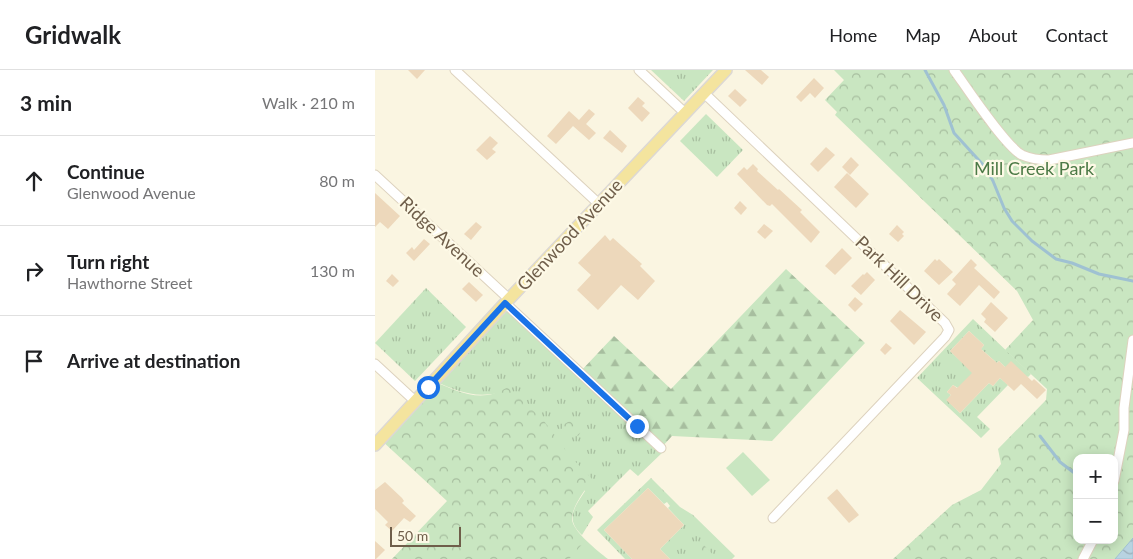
<!DOCTYPE html>
<html lang="en">
<head>
<meta charset="utf-8">
<style>
  body { margin:0; font-family:Lato,sans-serif; background:#f2f2f2; color:#202124 }
  .controls { position:absolute; right:15px; bottom:15px; display:grid; overflow:hidden; border-radius:10px; box-shadow:0 2px 12px #0003 }
  .controls button { width:45px; height:45px; display:grid; place-items:center; padding:0; border:0; border-bottom:1px solid #e0e0e0; background:#fff; color:#202124; font:25px sans-serif }
  .scale { position:absolute; left:15px; bottom:12px; width:71px; box-sizing:border-box; padding-left:5px; border:2px solid #6f5e4a; border-top:0; font-size:14px; line-height:18px; white-space:nowrap; color:#6f5e4a; -webkit-text-stroke:4px #fdf9e6; paint-order:stroke }
  .stop { position:absolute; width:15px; height:15px; margin:-11px; border:4px solid #1a73e8; border-radius:50%; background:#fff }
  .stop.end { background:#1a73e8; border-color:#fff; box-shadow:0 1px 5px #0008 }
  .list { margin:0; padding:0; list-style:none }
  h2 { display:flex; justify-content:space-between; align-items:center; height:65px; margin:0; padding:0 20px; font-size:21px }
  h2 small { font-size:16px; font-weight:400; color:#757577 }
  .list li { display:grid; grid-template-columns:32px 1fr auto; gap:15px; align-items:center; box-sizing:border-box; height:90px; padding:0 20px; border-top:1px solid #e0e0e0 }
  .list b { display:block; font-size:19px; white-space:nowrap }
  .list p { margin:0; font-size:16px; white-space:nowrap; color:#757577 }
  .list em { font-size:16px; font-style:normal; color:#757577 }
  .icon { flex:none; width:28px; height:28px; fill:none; stroke:currentColor; stroke-width:2; stroke-linecap:round; stroke-linejoin:round }
  .map { position:relative; flex:none; width:758px; height:489px; overflow:hidden }
  header { display:flex; align-items:center; gap:30px; box-sizing:border-box; height:70px; padding:0 25px; background:#fff; border-bottom:1px solid #e0e0e0 }
  header strong { font-size:24px }
  nav { display:flex; gap:28px; margin-inline-start:auto; font-size:18px }
  main { display:flex }
  aside { flex:1; background:#fff }
  .map>svg:first-child { display:block }
</style>
</head>
<body>
<header>
<strong>Gridwalk</strong>
<nav><a>Home</a><a>Map</a><a>About</a><a>Contact</a></nav>
</header>
<main>
<aside>
<h2>3 min<small>Walk · 210 m</small></h2>
<ul class="list">
<li><svg class="icon" aria-label="ahead" viewBox="0 0 24 24"><path d="M12 20V5M6 11l6-6 6 6"/></svg><div><b>Continue</b><p>Glenwood Avenue</p></div><em>80 m</em></li>
<li><svg class="icon" aria-label="right" viewBox="0 0 24 24"><path d="M7 20v-9h11M14 6l5 5-5 5"/></svg><div><b>Turn right</b><p>Hawthorne Street</p></div><em>130 m</em></li>
<li><svg class="icon" aria-label="arrive" viewBox="0 0 24 24"><path d="M6 21V4h12l-3 4 3 4H6"/></svg><div><b>Arrive at destination</b></div></li>
</ul>
</aside>
<div class="map">
<svg width="758" height="489" viewBox="0 0 758 489">
  <defs>
    <pattern id="grass-tufts" width="24" height="20" patternUnits="userSpaceOnUse" patternTransform="scale(1.25)"><rect width="24" height="20" fill="#c9e6c1"/><path d="M3 7l-1-3M5 7V3M7 7l1-3M15 17l-1-3M17 17v-4M19 17l1-3" fill="none" stroke="#a7be9f"/></pattern>
    <pattern id="forest-firs" width="22" height="20" patternUnits="userSpaceOnUse" patternTransform="scale(1.25)"><rect width="22" height="20" fill="#c9e6c1"/><path d="M5 1l3.5 6h-7zM16 11l3.5 6h-7z" fill="#a7be9f"/></pattern>
    <pattern id="park-crowns" width="20" height="18" patternUnits="userSpaceOnUse" patternTransform="scale(1.25)"><rect width="20" height="18" fill="#c9e6c1"/><path d="M2 6a3 3 0 1 1 6 0M12 15a3 3 0 1 1 6 0" fill="none" stroke="#a7be9f"/></pattern>
    <pattern id="water-waves" width="16" height="10" patternUnits="userSpaceOnUse" patternTransform="scale(1.25)"><rect width="16" height="10" fill="#b8d3e1"/><path d="M0 5q4-4 8 0t8 0" fill="none" stroke="#9aaeb8"/></pattern>
  </defs>
  <rect width="100%" height="100%" fill="#faf5e1"/>
  <g fill="url(#grass-tufts)">
    <polygon points="276,0 338,0 309,31"/>
    <polygon points="331,44 368,80 342,107 305,71"/>
    <polygon points="51,218 91,257 40,311 0,273"/>
    <path d="M130 233 289 381 263 406 255 399 213 441 218 447 207 465C190 449 199 438 210 421L124 323C97 328 83 321 59 311Z"/>
    <polygon points="598,249 656,304 653,307 630,297 624,291 622,293 606,279 609,275 594,261 575,281 590,295 603,304 583,318 578,315 572,322 576,325 572,330 585,343 614,313 618,316 625,308 633,315 602,347 615,359 606,368 542,308"/>
    <polygon points="276,408 305,437 318,445 360,486 357,489 295,489 285,479 309,455 293,438 295,436 292,432 289,434 273,418 229,460 257,489 250,489 222,460"/>
  </g>
  <polygon fill="url(#forest-firs)" points="411,199 490,273 397,371 297,366 286,378 205,302 239,266 296,319"/>
  <g fill="url(#park-crowns)" fill-rule="evenodd">
    <path d="M459 0H758V489H518L577 435 606 420 626 394 623 379 671 330 672 319 630 280 658 250 642 221 460 45 462 42 450 30 469 10ZM702 388H739V470H702Z"/>
    <path d="M58 311C85 322 106 334 133 317L169 351 196 387 217 409C210 421 198 434 197 448 196 460 223 481 233 489H17L72 431 5 369Z"/>
    <polygon points="197,350 201,351 206,362 203,366 193,362 187,358 189,354"/>
    <polygon points="328,474 340,487 338,489 324,489 319,483"/>
  </g>
  <g fill="#c9e6c1">
    <polygon points="368,382 395,410 377,426 351,398"/>
    <polygon points="210,471 229,489 194,489"/>
  </g>
  <polygon fill="url(#water-waves)" stroke="#9fc1d2" points="758,468 758,489 740,489"/>
  <g fill="none" stroke-linecap="round" stroke-linejoin="round">
    <g stroke="#9fc1d2" stroke-width="3">
      <polyline points="550,0 569,35 579,63 611,98 618,111 629,138 637,151 657,171 681,189 697,193 724,204 758,211"/>
      <polyline points="665,366 685,392 702,405"/>
    </g>
  </g>
  <g fill="#edd8bb">
    <polygon points="33,0 50,0 42,9"/>
    <polygon points="370,0 386,0 394,7 387,15"/>
    <polygon points="439,8 449,18 440,28 435,23 426,32 421,27"/>
    <polygon points="360,19 372,30 365,37 353,26"/>
    <polygon points="263,27 270,33 267,36 275,43 267,52 253,38"/>
    <polygon points="214,39 220,44 211,54 221,63 214,70 198,56 181,74 172,66 194,41 204,50"/>
    <polygon points="235,60 252,76 247,83 228,68"/>
    <polygon points="115,66 123,73 117,79 121,82 112,90 101,80"/>
    <polygon points="451,77 460,85 443,102 435,94"/>
    <polygon points="476,87 484,95 475,105 467,97"/>
    <polygon points="378,94 383,99 382,101 403,120 404,119 427,140 425,142 445,162 436,173 397,134 395,136 392,135 362,104 369,97 372,100"/>
    <polygon points="472,103 494,124 481,138 459,117"/>
    <polygon points="0,123 25,146 13,159 5,152 0,157"/>
    <polygon points="365,131 372,138 366,145 359,138"/>
    <polygon points="101,152 107,157 96,170 89,164"/>
    <polygon points="389,154 398,161 390,169 382,162"/>
    <polygon points="522,155 529,162 527,164 529,166 523,172 514,164"/>
    <polygon points="230,165 235,171 238,168 267,194 265,196 280,211 263,230 246,215 223,240 202,220 216,205 203,193"/>
    <polygon points="49,169 55,174 39,191 31,183 37,177 39,180"/>
    <polygon points="467,178 477,188 460,205 450,196"/>
    <polygon points="560,189 562,191 564,189 578,202 564,215 549,201"/>
    <polygon points="596,189 602,195 599,198 625,222 619,229 604,215 585,236 572,224 581,214 577,210"/>
    <polygon points="492,202 500,210 486,225 476,216 488,204 489,205"/>
    <polygon points="17,204 24,211 18,217 11,211"/>
    <polygon points="94,212 108,225 101,232 87,219"/>
    <polygon points="480,227 488,234 480,242 473,235"/>
    <polygon points="616,232 633,248 620,262 609,252 611,249 606,244"/>
    <polygon points="525,240 551,262 539,275 515,251"/>
    <polygon points="594,261 609,275 606,279 622,293 624,291 630,297 636,291 657,311 659,309 671,320 662,329 646,314 639,321 625,308 618,316 614,313 585,343 571,330 576,325 572,322 578,315 582,318 597,303 575,281"/>
    <polygon points="511,273 517,278 510,285 505,280"/>
    <polygon points="10,412 27,428 29,431 27,433 41,446 35,452 29,448 17,461 10,455 13,452 0,439 0,420"/>
    <polygon points="273,418 309,455 285,479 295,489 257,489 229,460"/>
    <polygon points="462,419 484,445 474,453 452,428"/>
    <polygon points="0,471 10,480 1,489 0,489"/>
  </g>
  <g fill="none" stroke-linecap="round" stroke-linejoin="round">
    <g stroke="#ddd2be" stroke-width="11">
      <g id="minor">
        <polyline points="80,0 224,134"/>
        <polyline points="264,0 310,43"/>
        <path d="M579 0C592 18 630 76 647 85 656 89 665 90 674 90L758 73"/>
        <polyline points="329,23 570,253 574,260 570,267 398,448"/>
        <polyline points="0,105 134,229"/>
        <polyline points="130,233 286,378"/>
        <polyline points="0,294 40,331"/>
        <polyline points="739,411 749,360 749,338 758,270"/>
        <polyline points="708,489 718,470"/>
      </g>
    </g>
    <g stroke="#dcd8d4" stroke-width="14">
      <polyline id="major" points="0,375 134,229 351,0"/>
    </g>
    <use href="#minor" stroke="#fff" stroke-width="9"/>
    <use href="#major" stroke="#f4e49e" stroke-width="11"/>
  </g>
  <g fill="none" stroke-linecap="round" stroke-linejoin="round">
    <polyline stroke="#1a73e8" stroke-width="6" points="53,317 130,233 262,356"/>
  </g>
  <g text-anchor="middle" stroke-width="4.5" stroke-linejoin="round" paint-order="stroke">
    <g font-size="18" fill="#4c7a46" stroke="#fdf9e6">
      <text x="659" y="105">Mill Creek Park</text>
    </g>
    <g font-size="18" fill="#6f5e4a" stroke="#fdf9e6">
      <text transform="translate(195 165) rotate(-47)" y="6">Glenwood Avenue</text>
      <text transform="translate(67 167) rotate(43)" y="6">Ridge Avenue</text>
      <text transform="translate(524 209) rotate(44)" y="6">Park Hill Drive</text>
    </g>
  </g>
</svg>
<div class="controls">
<button>+</button>
<button>−</button>
</div>
<div class="scale">50 m</div>
<div class="stop" style="left:53px;top:317px"></div>
<div class="stop end" style="left:262px;top:356px"></div>
</div>
</main>
</body>
</html>
